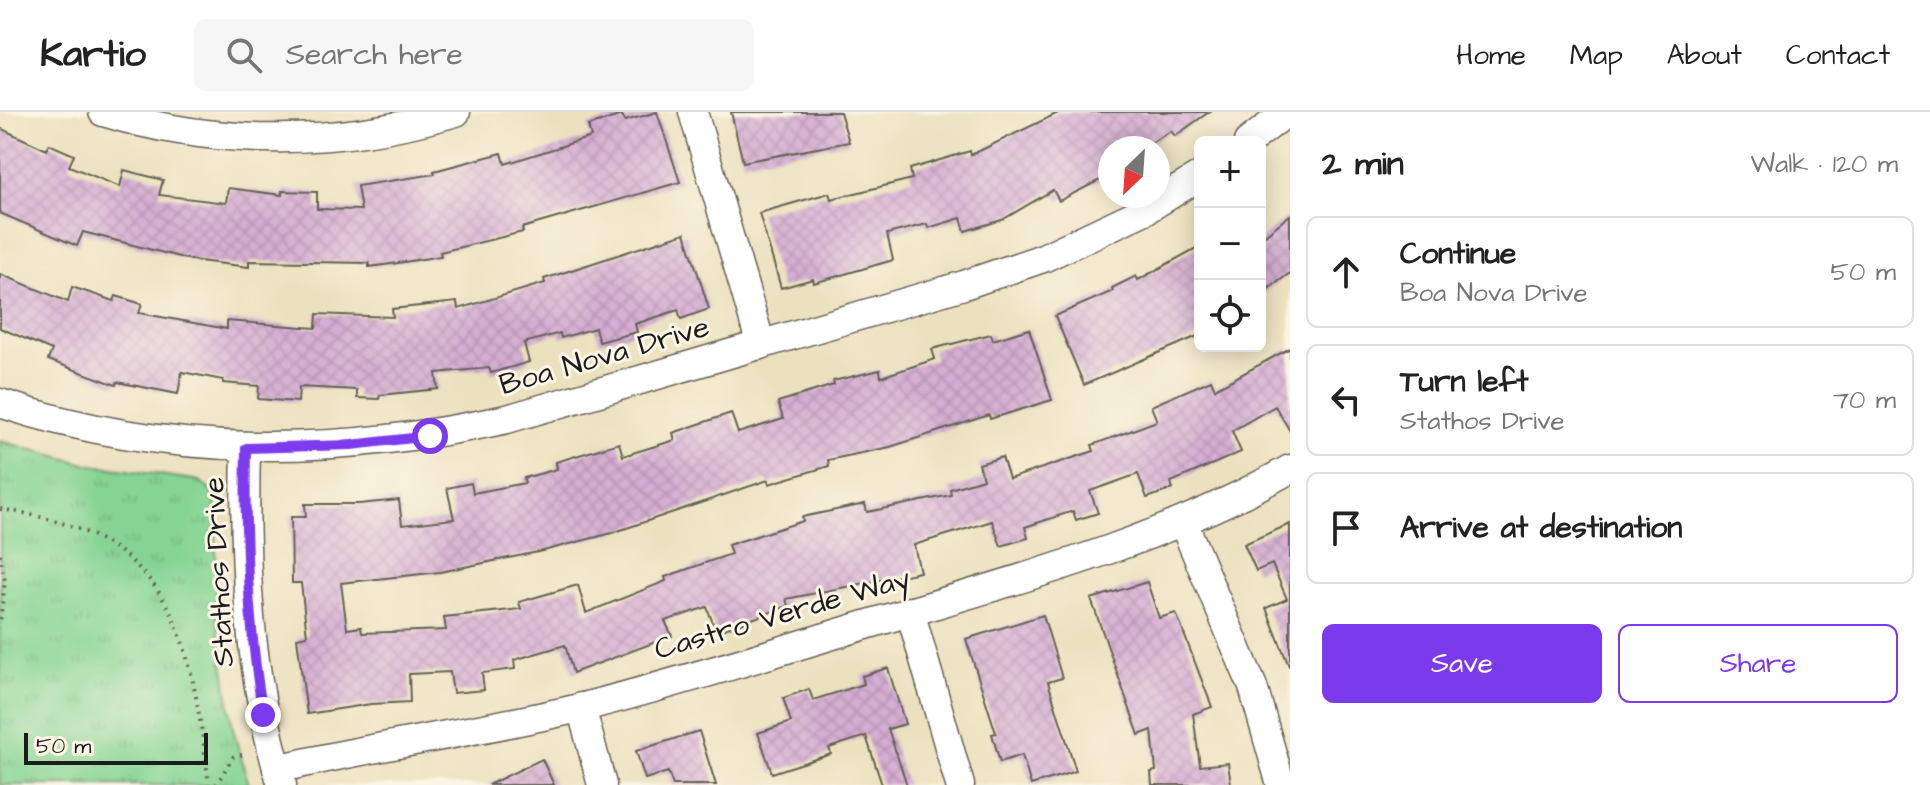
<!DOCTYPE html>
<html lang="en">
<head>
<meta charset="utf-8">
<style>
  body { margin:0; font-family:"Architects Daughter",sans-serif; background:#f6f6f6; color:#222 }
  .controls { position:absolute; right:24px; top:24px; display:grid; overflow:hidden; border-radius:12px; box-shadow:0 4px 20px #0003 }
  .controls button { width:72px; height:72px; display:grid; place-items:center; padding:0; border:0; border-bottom:2px solid #e0e0e0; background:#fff; color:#222; font:40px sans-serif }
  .compass { position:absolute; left:1098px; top:24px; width:72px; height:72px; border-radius:50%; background:#fff; box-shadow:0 4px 20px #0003; rotate:205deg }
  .scale { position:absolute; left:24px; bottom:20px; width:184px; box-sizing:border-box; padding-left:8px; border:4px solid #1c1c1c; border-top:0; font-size:22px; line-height:28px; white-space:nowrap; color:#1c1c1c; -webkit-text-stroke:6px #fcf5e5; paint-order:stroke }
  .stop { position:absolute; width:24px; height:24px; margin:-18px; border:6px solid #7c3aed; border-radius:50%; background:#fff }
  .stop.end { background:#7c3aed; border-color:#fff; box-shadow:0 2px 8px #0008 }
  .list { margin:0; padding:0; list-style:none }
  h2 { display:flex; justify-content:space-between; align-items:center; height:104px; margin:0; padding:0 32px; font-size:34px }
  h2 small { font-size:26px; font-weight:400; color:#767676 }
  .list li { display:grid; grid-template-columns:52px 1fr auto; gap:24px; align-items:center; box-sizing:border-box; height:112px; margin:0 16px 16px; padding:0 16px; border:2px solid #e0e0e0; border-radius:12px }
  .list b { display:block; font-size:30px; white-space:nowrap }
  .list p { margin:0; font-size:26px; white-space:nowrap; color:#767676 }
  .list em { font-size:26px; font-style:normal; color:#767676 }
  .actions { display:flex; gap:16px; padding:24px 32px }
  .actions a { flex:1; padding:18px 0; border:2px solid #7c3aed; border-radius:12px; text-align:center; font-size:28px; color:#7c3aed }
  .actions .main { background:#7c3aed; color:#fff }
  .icon { flex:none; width:44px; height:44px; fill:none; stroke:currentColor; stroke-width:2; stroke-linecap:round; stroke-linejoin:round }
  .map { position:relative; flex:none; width:1290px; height:673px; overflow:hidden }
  header { display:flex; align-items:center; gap:48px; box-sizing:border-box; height:112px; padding:0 40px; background:#fff; border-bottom:2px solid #e0e0e0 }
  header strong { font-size:38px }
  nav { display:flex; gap:44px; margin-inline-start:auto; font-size:28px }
  .search { width:560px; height:72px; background:#f6f6f6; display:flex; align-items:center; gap:20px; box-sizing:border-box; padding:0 28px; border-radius:12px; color:#767676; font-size:30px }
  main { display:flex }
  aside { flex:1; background:#fff }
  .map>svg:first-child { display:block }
</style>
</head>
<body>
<header>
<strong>Kartio</strong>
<div class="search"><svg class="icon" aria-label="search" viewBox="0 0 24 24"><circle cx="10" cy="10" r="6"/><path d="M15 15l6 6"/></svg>Search here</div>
<nav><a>Home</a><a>Map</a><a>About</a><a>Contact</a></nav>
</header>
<main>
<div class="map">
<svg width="1290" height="673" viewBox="0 0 1290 673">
  <defs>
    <pattern id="grass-tufts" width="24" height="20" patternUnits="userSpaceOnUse" patternTransform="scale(2)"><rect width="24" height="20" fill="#85d493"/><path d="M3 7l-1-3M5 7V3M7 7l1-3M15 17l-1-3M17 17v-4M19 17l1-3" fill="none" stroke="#72b57e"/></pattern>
    <pattern id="building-cross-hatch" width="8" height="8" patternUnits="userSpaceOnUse" patternTransform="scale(2)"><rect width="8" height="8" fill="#d5aed3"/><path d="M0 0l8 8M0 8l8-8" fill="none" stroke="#b695b5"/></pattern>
  </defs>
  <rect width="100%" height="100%" fill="#fcf5e5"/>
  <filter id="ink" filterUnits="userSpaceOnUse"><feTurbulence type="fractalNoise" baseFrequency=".0125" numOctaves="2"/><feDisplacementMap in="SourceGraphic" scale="16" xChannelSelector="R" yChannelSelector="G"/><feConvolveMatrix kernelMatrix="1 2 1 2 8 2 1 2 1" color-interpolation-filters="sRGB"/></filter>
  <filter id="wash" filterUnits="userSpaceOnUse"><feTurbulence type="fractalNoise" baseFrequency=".006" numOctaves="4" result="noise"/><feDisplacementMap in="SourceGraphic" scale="32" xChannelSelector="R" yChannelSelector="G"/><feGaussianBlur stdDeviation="1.8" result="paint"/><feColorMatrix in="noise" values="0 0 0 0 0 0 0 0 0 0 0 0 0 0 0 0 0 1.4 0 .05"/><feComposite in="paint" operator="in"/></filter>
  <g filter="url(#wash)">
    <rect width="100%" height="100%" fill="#ece1bf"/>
    <polygon fill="url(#grass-tufts)" stroke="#507858" stroke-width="2" points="0,329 86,352 200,369 213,381 216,395 216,500 233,617 249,673 0,673"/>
    <g id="blocks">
      <g fill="url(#building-cross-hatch)">
        <polygon points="657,0 680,70 522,116 523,120 440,140 441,144 398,151 369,155 369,151 249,149 249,155 191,148 83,120 77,134 0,101 0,16 47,38 49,32 74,43 69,54 120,75 124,58 163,68 159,83 226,91 228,76 282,83 282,79 317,80 317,97 361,98 357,74 435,62 434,59 502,41 505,52 591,25 588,14 622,3 625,9"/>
        <polygon points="731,0 840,0 849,30 743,50"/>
        <polygon points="1060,0 1209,0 1175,24 1171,19 1142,36 1110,36 1110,63 1059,89 1053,78 1002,108 965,119 961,106 928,116 927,112 887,122 893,148 814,171 813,167 781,176 759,101 829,81 831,87 912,67 910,57 970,39 971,43"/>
        <polygon points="1290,103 1290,161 1260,183 1260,127"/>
        <polygon points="685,121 709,197 681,207 678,198 635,212 637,220 599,230 595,216 561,226 560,221 524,231 529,250 491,261 489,256 436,261 438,277 380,283 379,287 357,286 357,278 299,275 298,290 258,287 259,274 223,271 223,268 182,260 178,282 117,270 116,273 48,248 52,238 0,216 0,162 68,190 72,175 114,189 116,184 142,192 139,201 227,217 227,209 316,216 317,202 393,205 392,197 457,190 458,197 545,171 544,167"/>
        <polygon points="1200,134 1200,223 1084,273 1055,204 1113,179 1112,176 1136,164 1138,168"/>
        <polygon points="1029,217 1052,288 990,307 989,303 890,335 828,348 829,354 769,372 768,368 612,421 543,439 440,460 341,471 347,517 361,515 362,521 446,518 444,505 521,497 519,490 578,473 586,501 666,469 665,465 731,442 728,433 803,409 802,405 865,392 867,400 951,383 950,377 983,367 979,352 1002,345 1009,367 1094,339 1092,333 1157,309 1151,294 1211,268 1215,277 1290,236 1290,319 1275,294 1232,319 1241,340 1171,370 1173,377 1147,386 1138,362 1090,379 1098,401 1076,408 1073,399 1025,415 1028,426 1001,434 992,409 914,433 920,460 786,487 788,494 716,520 707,495 665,509 672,524 573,561 565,533 514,548 515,557 482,561 484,578 453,581 450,560 409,562 410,590 371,592 307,602 297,526 307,524 301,471 292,471 291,405 306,405 305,392 359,392 399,388 402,413 454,407 447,376 471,371 473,381 525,371 524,366 557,357 556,350 619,331 623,344 675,328 673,321 731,301 738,321 783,307 778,290 834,273 833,269 880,258 881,265 935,247 932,237 991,222 993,228"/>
        <polygon points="1290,412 1290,554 1289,554 1266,496 1287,487 1272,452 1256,459 1244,432"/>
        <polygon points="1147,470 1159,506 1176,501 1212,595 1193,602 1200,654 1228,651 1231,673 1152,673 1151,660 1156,659 1152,618 1139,623 1091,487"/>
        <polygon points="1043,503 1062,566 1048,570 1076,659 1031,673 1022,643 1000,650 992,622 996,621 966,527"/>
        <polygon points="888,556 905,612 888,617 907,673 882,673 866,624 829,636 831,642 772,661 758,621 791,610 783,586 809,577 813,588 864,572 862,564"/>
        <polygon points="699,619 716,673 673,673 668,660 645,667 636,639"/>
        <polygon points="542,647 554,673 488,673"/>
      </g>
    </g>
  </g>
  <g filter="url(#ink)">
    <use href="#blocks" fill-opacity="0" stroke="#656155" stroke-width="2"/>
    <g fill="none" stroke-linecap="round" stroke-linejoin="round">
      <g stroke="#656155" stroke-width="31">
        <g id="minor">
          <path d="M103 0C219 36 340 34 456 0"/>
          <polyline points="693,0 761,233"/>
          <polyline points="1248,30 1287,0"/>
          <path d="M0 291C167 347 337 344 507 307L964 173 1043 146 1145 98 1200 64"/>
          <path d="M246 336C243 451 248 562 282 673"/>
          <polyline points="1183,410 1253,575 1281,673"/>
          <polyline points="910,499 960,673"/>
          <polyline points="581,595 602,673"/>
          <path d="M277 657C377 633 479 620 579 596 695 567 809 529 923 496 1049 459 1175 422 1290 357"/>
        </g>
      </g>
      <g stroke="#656155" stroke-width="4" stroke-dasharray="2 6" stroke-linecap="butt">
        <path d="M0 397C176 423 189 519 209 673"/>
        <polyline points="0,442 5,469 0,510"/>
        <polyline points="216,673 233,645 246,642"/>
      </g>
      <use href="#minor" stroke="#fff" stroke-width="28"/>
    </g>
  </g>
  <g fill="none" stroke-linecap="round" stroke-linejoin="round" filter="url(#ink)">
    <path stroke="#7c3aed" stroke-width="10" d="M263 603C248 513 244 427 246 336L351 333 430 324"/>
  </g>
  <g text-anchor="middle" stroke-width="6" stroke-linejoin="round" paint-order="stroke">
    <g font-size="30" fill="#1c1c1c" stroke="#fcf5e5">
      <text transform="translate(604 243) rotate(-16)" y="10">Boa Nova Drive</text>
      <text transform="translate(218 460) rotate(-93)" y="10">Stathos Drive</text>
      <text transform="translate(782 501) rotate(-16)" y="10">Castro Verde Way</text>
    </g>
  </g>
</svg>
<div class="controls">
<button>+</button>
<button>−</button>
<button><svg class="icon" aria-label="locate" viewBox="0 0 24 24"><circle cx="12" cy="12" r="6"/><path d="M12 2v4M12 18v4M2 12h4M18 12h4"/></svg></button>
</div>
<svg class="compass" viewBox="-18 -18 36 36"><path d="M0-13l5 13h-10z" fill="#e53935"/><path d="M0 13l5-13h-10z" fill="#767676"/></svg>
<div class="scale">50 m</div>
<div class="stop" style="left:430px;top:324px"></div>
<div class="stop end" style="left:263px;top:603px"></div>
</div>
<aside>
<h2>2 min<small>Walk · 120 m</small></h2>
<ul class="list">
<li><svg class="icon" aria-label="ahead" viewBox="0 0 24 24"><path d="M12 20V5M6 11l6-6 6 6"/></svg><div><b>Continue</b><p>Boa Nova Drive</p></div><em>50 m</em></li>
<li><svg class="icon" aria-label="left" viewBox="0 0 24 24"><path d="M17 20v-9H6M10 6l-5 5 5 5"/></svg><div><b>Turn left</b><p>Stathos Drive</p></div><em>70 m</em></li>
<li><svg class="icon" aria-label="arrive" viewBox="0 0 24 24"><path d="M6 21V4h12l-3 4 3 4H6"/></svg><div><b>Arrive at destination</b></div></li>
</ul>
<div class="actions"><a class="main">Save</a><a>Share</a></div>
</aside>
</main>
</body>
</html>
